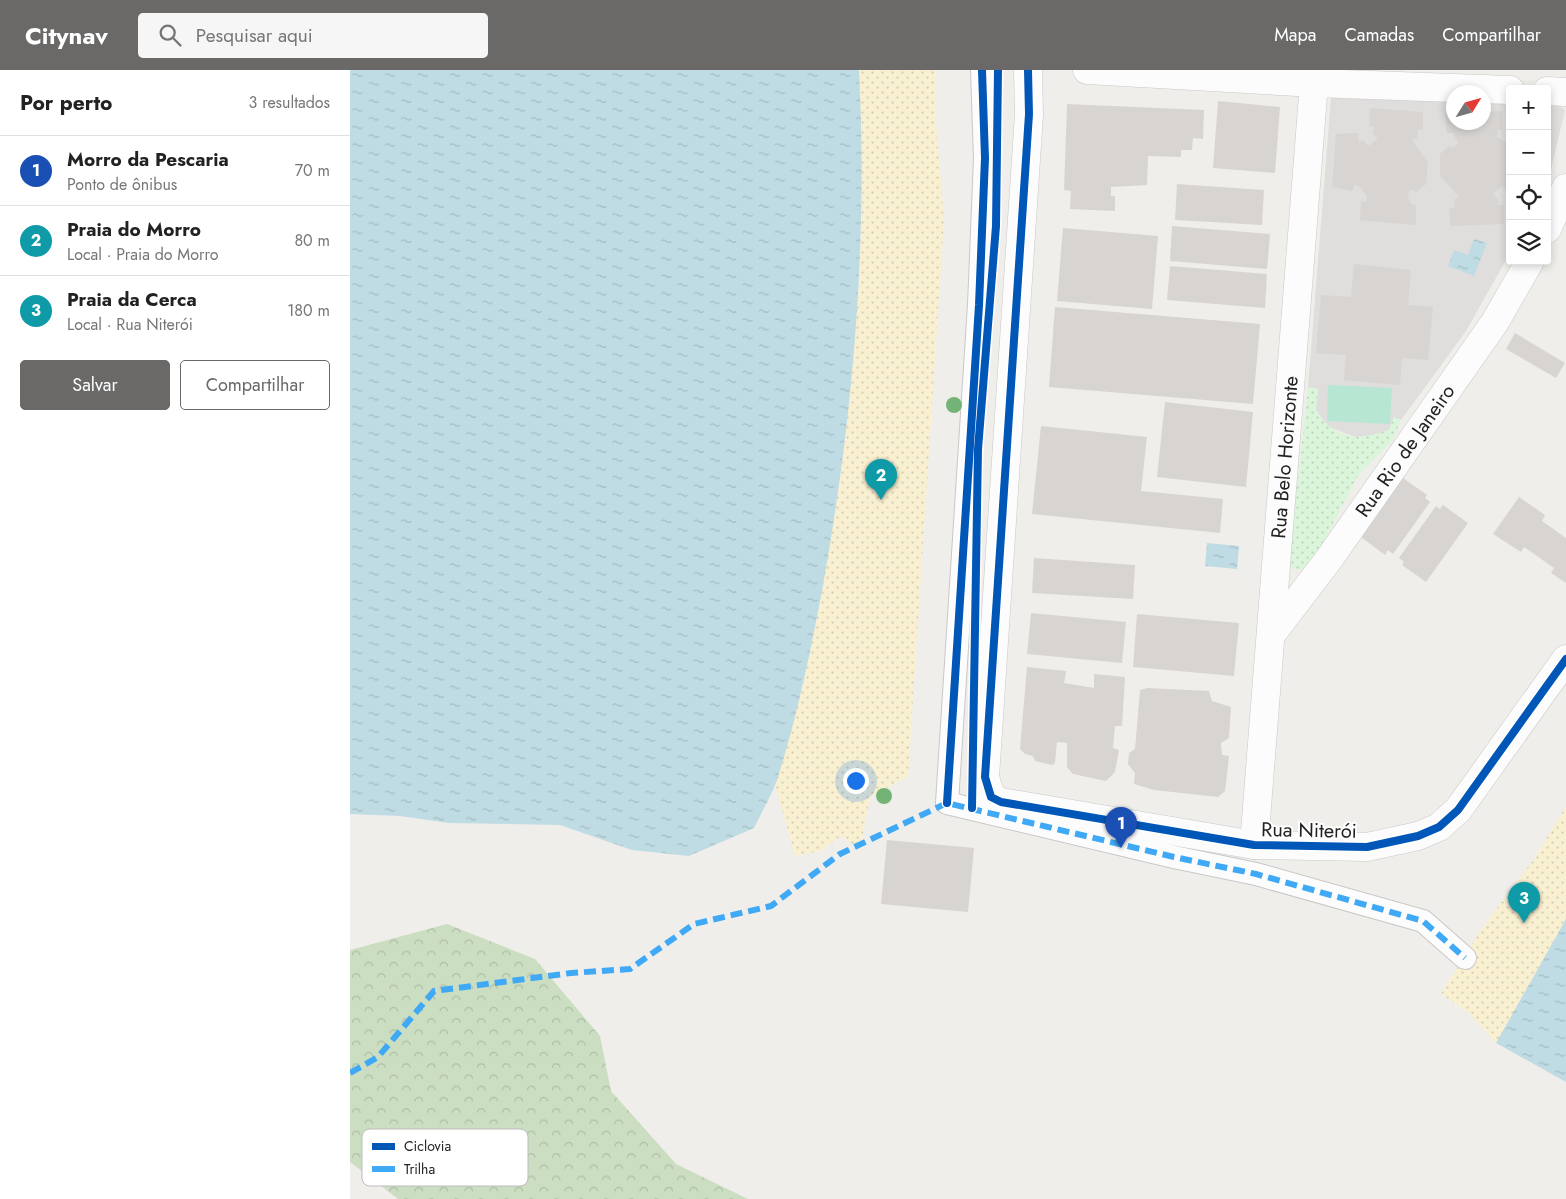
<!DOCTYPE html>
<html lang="pt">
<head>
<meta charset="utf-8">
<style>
  body { margin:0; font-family:Jost,sans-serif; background:#f6f6f6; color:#222 }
  .controls { position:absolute; right:15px; top:15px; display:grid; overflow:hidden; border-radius:5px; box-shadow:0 2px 8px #0003 }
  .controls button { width:45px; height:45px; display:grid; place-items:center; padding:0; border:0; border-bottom:1px solid #e0e0e0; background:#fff; color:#222; font:25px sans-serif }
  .compass { position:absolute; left:1096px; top:15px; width:45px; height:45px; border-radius:50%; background:#fff; box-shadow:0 2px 8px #0003; rotate:53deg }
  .you { position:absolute; left:505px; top:710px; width:18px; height:18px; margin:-12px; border:4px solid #fff; border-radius:50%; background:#1a73e8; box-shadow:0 0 0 8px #1a73e833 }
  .badge { display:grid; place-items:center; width:32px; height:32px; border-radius:50%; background:#6a6968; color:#fff; font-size:16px; font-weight:700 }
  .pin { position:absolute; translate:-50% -41px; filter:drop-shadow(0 1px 2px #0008) }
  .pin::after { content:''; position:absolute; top:26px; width:18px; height:15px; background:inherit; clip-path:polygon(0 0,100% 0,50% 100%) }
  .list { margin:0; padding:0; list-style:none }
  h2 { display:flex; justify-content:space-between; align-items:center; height:65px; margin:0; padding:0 20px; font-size:21px }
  h2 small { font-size:16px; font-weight:400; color:#767676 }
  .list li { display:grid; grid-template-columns:32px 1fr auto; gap:15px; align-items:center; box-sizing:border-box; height:70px; padding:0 20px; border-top:1px solid #e0e0e0 }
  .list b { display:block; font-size:19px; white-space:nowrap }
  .list p { margin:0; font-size:16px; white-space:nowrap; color:#767676 }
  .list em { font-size:16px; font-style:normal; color:#767676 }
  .actions { display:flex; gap:10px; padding:15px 20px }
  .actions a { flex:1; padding:11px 0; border:1px solid #6a6968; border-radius:5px; text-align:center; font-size:18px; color:#6a6968 }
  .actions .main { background:#6a6968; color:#fff }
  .icon { flex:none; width:28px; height:28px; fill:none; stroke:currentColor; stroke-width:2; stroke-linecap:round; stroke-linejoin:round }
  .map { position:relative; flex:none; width:1216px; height:1129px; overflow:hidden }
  header { display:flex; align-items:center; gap:30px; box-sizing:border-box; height:70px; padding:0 25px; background:#6a6968; color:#fff }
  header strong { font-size:24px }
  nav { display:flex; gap:28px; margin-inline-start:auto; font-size:18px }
  .search { width:350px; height:45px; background:#f6f6f6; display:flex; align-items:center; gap:12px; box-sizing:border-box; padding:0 18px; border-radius:5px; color:#767676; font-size:19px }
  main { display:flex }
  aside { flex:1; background:#fff }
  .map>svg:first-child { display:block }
</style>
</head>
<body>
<header>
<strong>Citynav</strong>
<div class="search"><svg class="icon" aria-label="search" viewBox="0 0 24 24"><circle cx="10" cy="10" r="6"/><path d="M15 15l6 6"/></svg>Pesquisar aqui</div>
<nav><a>Mapa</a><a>Camadas</a><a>Compartilhar</a></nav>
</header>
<main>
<aside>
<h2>Por perto<small>3 resultados</small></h2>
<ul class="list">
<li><span class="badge" style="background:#1a4fb4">1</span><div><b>Morro da Pescaria</b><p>Ponto de ônibus</p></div><em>70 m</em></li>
<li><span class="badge" style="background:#0f9aa8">2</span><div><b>Praia do Morro</b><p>Local · Praia do Morro</p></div><em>80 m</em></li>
<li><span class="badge" style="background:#0f9aa8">3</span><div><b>Praia da Cerca</b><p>Local · Rua Niterói</p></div><em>180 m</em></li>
</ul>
<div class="actions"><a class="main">Salvar</a><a>Compartilhar</a></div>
</aside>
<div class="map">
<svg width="1216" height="1129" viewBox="0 0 1216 1129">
  <defs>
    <pattern id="forest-crowns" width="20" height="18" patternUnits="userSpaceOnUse" patternTransform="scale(1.25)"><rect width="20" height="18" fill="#cbdec1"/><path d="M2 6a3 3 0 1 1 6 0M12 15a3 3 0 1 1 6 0" fill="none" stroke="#aebea6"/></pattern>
    <pattern id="sand-dots" width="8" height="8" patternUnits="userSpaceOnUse" patternTransform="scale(1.25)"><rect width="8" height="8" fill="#f8f0d0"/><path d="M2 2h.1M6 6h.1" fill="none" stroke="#d4ceb2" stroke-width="1.8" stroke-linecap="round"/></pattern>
    <pattern id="park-dots" width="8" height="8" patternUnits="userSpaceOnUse" patternTransform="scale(1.25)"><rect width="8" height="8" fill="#daf5da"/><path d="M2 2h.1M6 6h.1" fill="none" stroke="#bbd2bb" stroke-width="1.8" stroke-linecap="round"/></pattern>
    <pattern id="water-ripples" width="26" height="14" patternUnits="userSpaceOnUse" patternTransform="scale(1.25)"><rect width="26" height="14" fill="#bfdbe3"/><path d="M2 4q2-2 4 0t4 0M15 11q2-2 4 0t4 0" fill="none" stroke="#a4bcc2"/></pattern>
  </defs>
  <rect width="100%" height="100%" fill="#f0eeeb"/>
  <g fill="#dfdedc">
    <polygon points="981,28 1103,31 1104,52 1134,52 1134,31 1160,32 1160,183 1116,261 1051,350 1044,347 1039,360 1023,366 1005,367 977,356 966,340 968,319 958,317"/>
    <polygon points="1197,33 1206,33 1215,40 1197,116"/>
  </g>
  <polygon fill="url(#forest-crowns)" points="97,854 185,889 250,966 261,1021 326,1094 398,1129 48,1129 0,1092 0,880"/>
  <g fill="url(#sand-dots)">
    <polygon points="509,0 586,0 585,39 594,150 558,706 520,727 510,780 491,766 470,781 445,786 425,714 466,553 493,389 509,216 512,125"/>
    <polygon points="1216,736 1216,849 1146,973 1119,943 1091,924 1132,858 1184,789"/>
  </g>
  <path fill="url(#park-dots)" d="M958 317 968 319 966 341C986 370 1007 371 1039 360L1044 347 1051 350 1042 371 1009 404 958 501 938 497Z"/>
  <polygon fill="#b7e6d2" points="978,315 1042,318 1040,354 977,351"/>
  <g fill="url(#water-ripples)">
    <path d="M0 0H509C518 174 503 349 472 521 460 584 446 652 426 713 420 728 411 743 404 758L339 786 282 780 210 755 99 753 50 746 0 744Z"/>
    <polygon points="1124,169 1137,173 1124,206 1098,196 1104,180 1118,185"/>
    <polygon points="857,473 889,476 887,499 855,496"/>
    <polygon points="1216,849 1216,1012 1146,973"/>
  </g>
  <g fill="#d7d4d2">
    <polygon points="868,31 930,37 925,103 863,98"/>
    <polygon points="717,34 854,40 853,69 843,68 842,80 831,80 831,87 798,86 797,115 761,117 761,126 765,126 765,141 720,139 721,121 714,120"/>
    <polygon points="1020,38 1073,42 1073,60 1068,59 1067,68 1062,70 1078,93 1076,114 1066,122 1062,119 1057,124 1061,134 1066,135 1066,155 1010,150 1011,131 1016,132 1017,126 1009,116 1004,115 1002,121 982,117 986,64 1008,63 1009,73 1013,70 1018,76 1028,69 1023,63 1024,57 1019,56"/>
    <polygon points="1152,41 1153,60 1148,60 1147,67 1160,75 1160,119 1157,121 1152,116 1143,124 1148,129 1148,135 1154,135 1154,154 1101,156 1099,138 1105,138 1104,130 1109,126 1090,106 1090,84 1099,76 1104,78 1108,73 1103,63 1097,63 1095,43 1104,43 1104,52 1134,52 1134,42"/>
    <polygon points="827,114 914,120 912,155 825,150"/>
    <polygon points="822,156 920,164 917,199 820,191"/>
    <polygon points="713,158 808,166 802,239 707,231"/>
    <polygon points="1004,194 1061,200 1058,235 1083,237 1078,290 1052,288 1050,315 994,310 996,285 966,283 971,225 1001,227"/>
    <polygon points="820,196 917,204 915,238 817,230"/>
    <polygon points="705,237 910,254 903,334 699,317"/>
    <polygon points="1165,263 1215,293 1206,308 1156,279"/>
    <polygon points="815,332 903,342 896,417 807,407"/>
    <polygon points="691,356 797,367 791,421 873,429 870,463 682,444"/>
    <polygon points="1053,408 1077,425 1075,428 1080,432 1043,484 1038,480 1035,485 1011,467"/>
    <polygon points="1169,427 1195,445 1192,451 1216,468 1216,513 1201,503 1204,498 1174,477 1171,482 1143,464"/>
    <polygon points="1093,435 1118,453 1076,512 1052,495 1054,492 1049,488 1086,436 1090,439"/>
    <polygon points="684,488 785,495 783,529 682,523"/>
    <polygon points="681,543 776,552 772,593 677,584"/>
    <polygon points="787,544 889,553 884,606 783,597"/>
    <polygon points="677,597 716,601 714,613 744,618 744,604 775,607 772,656 765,656 763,678 769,680 765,702 756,711 723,704 717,697 717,673 707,672 705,693 702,695 685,691 683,686 675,684 670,679"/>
    <polygon points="798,618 859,621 862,631 881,637 879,668 871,673 872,685 879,686 875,721 868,727 804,720 784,714 785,703 778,694 779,683 785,679 790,620"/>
    <polygon points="537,770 624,778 618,842 531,834"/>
  </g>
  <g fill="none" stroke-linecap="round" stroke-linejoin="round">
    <g stroke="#c9c8c7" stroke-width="24">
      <polyline id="pedestrian" points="632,0 635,88 629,235 597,733 824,787 906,804 1073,851 1115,888"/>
    </g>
    <g stroke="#c9c8c7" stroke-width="29">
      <g id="minor">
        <polyline points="737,0 965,13 1160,20"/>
        <polyline points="1197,21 1216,22"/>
        <polyline points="1197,159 1216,118"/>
        <path id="s1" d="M921 565 979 489 1145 252 1180 191"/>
        <path id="s2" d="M904 775 965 0"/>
      </g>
    </g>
    <g stroke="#c9c8c7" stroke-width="29">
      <polyline id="tertiary" points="678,0 679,44 635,707 641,727 651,732 904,775 1017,777 1068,766 1089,757 1108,740 1216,589"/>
    </g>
    <use href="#pedestrian" stroke="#fdfcfc" stroke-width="22"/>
    <use href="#minor" stroke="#fdfcfc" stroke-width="28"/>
    <use href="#tertiary" stroke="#fdfcfc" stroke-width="28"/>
    <polyline stroke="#3fa9f5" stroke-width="6" stroke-dasharray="12 6" stroke-linecap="butt" points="0,1003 28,987 84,921 221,903 280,899 344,854 421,836 490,784 597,733 824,787 906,804 1073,851 1115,888"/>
    <g stroke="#fff" stroke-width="11">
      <g id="cycleway">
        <polyline points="678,0 679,44 635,707 641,727 651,732 904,775 1017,777 1068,766 1089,757 1108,740 1216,589"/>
        <polyline points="597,733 629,235 635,88 632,0"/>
        <polyline points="622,738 628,379 646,156 648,0"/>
      </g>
    </g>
    <use href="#cycleway" stroke="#0057b8" stroke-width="8"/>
  </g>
  <g fill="#73b476">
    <circle cx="604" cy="335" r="8"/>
    <circle cx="534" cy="726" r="8"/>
  </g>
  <g text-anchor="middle" stroke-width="4" stroke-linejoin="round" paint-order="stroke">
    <g font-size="20" fill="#222" stroke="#fff">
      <text dy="7" stroke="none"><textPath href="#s1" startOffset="228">Rua Rio de Janeiro</textPath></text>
      <text dy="7" stroke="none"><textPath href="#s2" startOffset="389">Rua Belo Horizonte</textPath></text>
      <text transform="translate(959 760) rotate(1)" y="7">Rua Niterói</text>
    </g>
  </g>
  <rect x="12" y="1059" width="166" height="57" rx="8" fill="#fff" stroke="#bdbdbd" stroke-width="1"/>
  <rect x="22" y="1073" width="23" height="7" fill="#0057b8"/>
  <rect x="22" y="1096" width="23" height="6" fill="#3fa9f5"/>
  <g font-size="14" fill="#222">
    <text x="54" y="1081">Ciclovia</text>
    <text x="54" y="1104">Trilha</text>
  </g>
</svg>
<div class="controls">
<button>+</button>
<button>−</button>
<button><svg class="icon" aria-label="locate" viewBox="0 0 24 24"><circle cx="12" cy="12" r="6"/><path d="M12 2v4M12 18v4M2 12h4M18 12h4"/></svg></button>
<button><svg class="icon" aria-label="layers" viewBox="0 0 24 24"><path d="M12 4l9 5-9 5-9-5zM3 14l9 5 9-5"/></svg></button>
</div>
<svg class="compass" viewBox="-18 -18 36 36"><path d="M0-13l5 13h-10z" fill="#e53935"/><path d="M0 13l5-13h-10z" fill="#767676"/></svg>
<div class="you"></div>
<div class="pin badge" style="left:771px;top:778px;background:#1a4fb4">1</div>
<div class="pin badge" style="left:531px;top:430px;background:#0f9aa8">2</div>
<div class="pin badge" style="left:1174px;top:853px;background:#0f9aa8">3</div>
</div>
</main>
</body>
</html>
